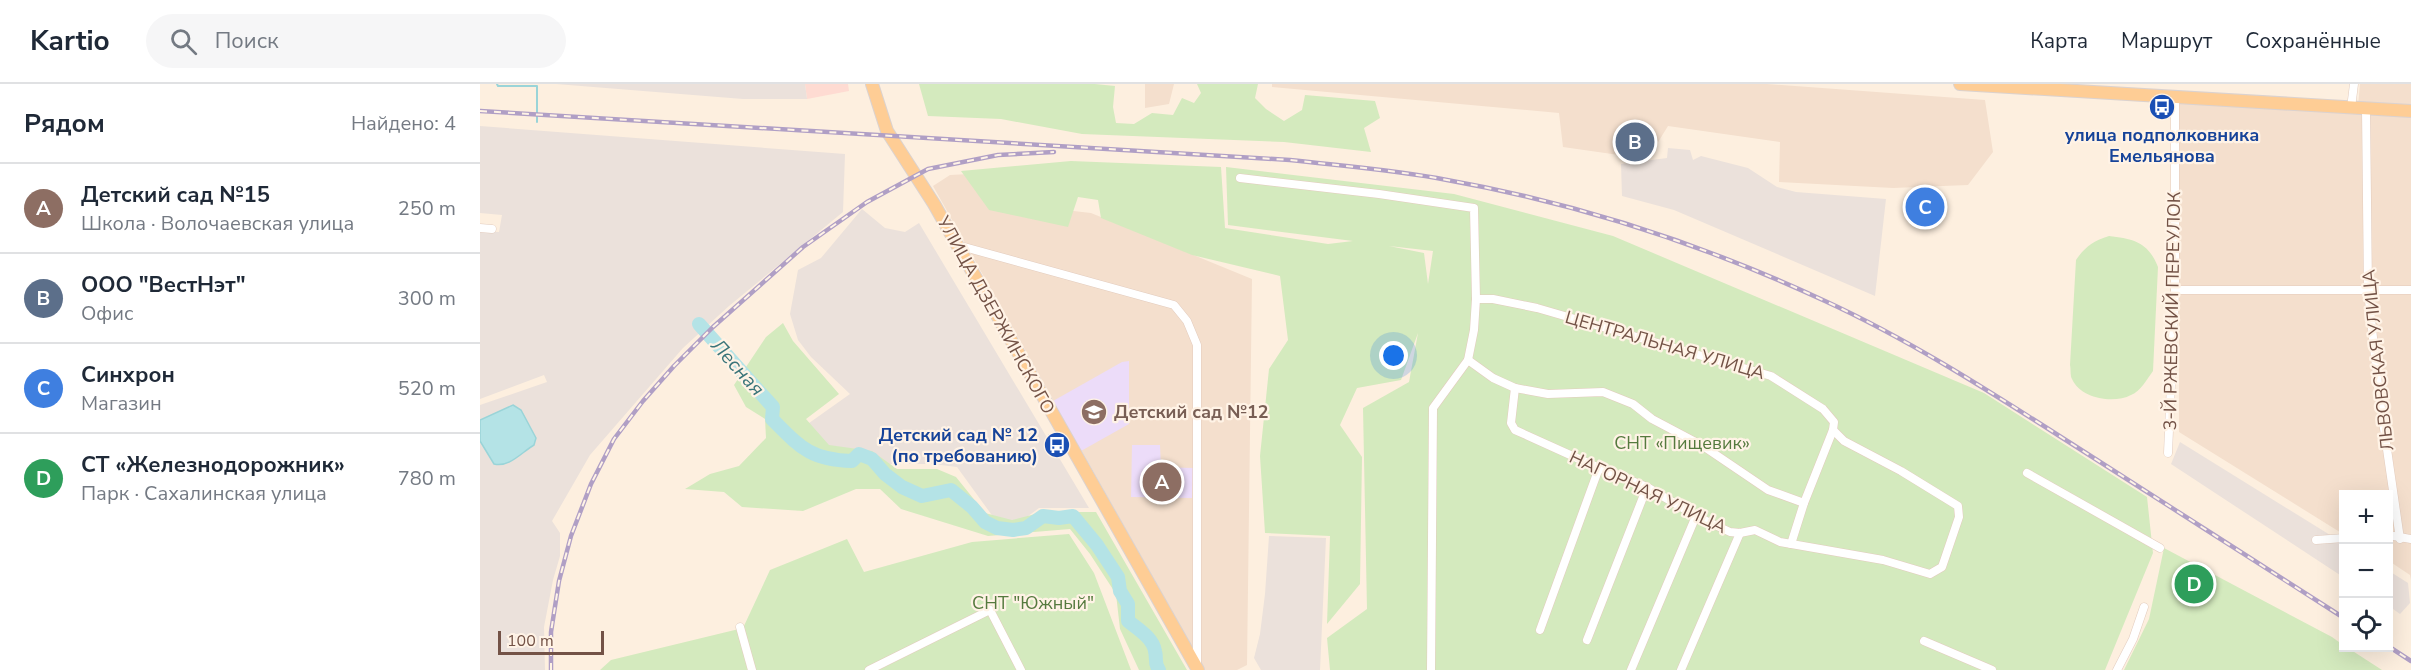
<!DOCTYPE html>
<html lang="ru">
<head>
<meta charset="utf-8">
<style>
  body { margin:0; font-family:"Nunito Sans",sans-serif; background:#f6f6f7; color:#1f2937 }
  .controls { position:absolute; right:18px; bottom:18px; display:grid; overflow:hidden; border-radius:0px; box-shadow:0 6px 24px #0002 }
  .controls button { width:54px; height:54px; display:grid; place-items:center; padding:0; border:0; border-bottom:2px solid #e0e1e3; background:#fff; color:#1f2937; font:30px sans-serif }
  .scale { position:absolute; left:18px; bottom:15px; width:106px; box-sizing:border-box; padding-left:6px; border:3px solid #735246; border-top:0; font-size:16px; line-height:21px; white-space:nowrap; color:#735246; -webkit-text-stroke:4px #fff3e6; paint-order:stroke }
  .you { position:absolute; left:914px; top:272px; width:21px; height:21px; margin:-15px; border:4px solid #fff; border-radius:50%; background:#1a73e8; box-shadow:0 0 0 9px #1a73e833 }
  .badge { display:grid; place-items:center; width:39px; height:39px; border-radius:50%; background:#eb5740; color:#fff; font-size:20px; font-weight:700 }
  .pin { position:absolute; translate:-50% -50%; border:3px solid #fff; box-shadow:0 2px 6px #0006 }
  .list { margin:0; padding:0; list-style:none }
  h2 { display:flex; justify-content:space-between; align-items:center; height:78px; margin:0; padding:0 24px; font-size:26px }
  h2 small { font-size:20px; font-weight:400; color:#747a83 }
  .list li { display:grid; grid-template-columns:39px 1fr auto; gap:18px; align-items:center; box-sizing:border-box; height:90px; padding:0 24px; border-top:2px solid #e0e1e3 }
  .list b { display:block; font-size:22px; white-space:nowrap }
  .list p { margin:0; font-size:20px; white-space:nowrap; color:#747a83 }
  .list em { font-size:20px; font-style:normal; color:#747a83 }
  .icon { flex:none; width:33px; height:33px; fill:none; stroke:currentColor; stroke-width:2; stroke-linecap:round; stroke-linejoin:round }
  .map { position:relative; flex:none; width:1931px; height:586px; overflow:hidden }
  header { display:flex; align-items:center; gap:36px; box-sizing:border-box; height:84px; padding:0 30px; background:#fff; border-bottom:2px solid #e0e1e3 }
  header strong { font-size:28px }
  nav { display:flex; gap:33px; margin-inline-start:auto; font-size:21px }
  .search { width:420px; height:54px; background:#f6f6f7; display:flex; align-items:center; gap:15px; box-sizing:border-box; padding:0 21px; border-radius:33px; color:#747a83; font-size:22px }
  main { display:flex }
  aside { flex:1; background:#fff }
  .map>svg:first-child { display:block }
</style>
</head>
<body>
<header>
<strong>Kartio</strong>
<div class="search"><svg class="icon" aria-label="search" viewBox="0 0 24 24"><circle cx="10" cy="10" r="6"/><path d="M15 15l6 6"/></svg>Поиск</div>
<nav><a>Карта</a><a>Маршрут</a><a>Сохранённые</a></nav>
</header>
<main>
<aside>
<h2>Рядом<small>Найдено: 4</small></h2>
<ul class="list">
<li><span class="badge" style="background:#8d6e63">A</span><div><b>Детский сад №15</b><p>Школа · Волочаевская улица</p></div><em>250 m</em></li>
<li><span class="badge" style="background:#5c6f8a">B</span><div><b>ООО &quot;ВестНэт&quot;</b><p>Офис</p></div><em>300 m</em></li>
<li><span class="badge" style="background:#3f7fe0">C</span><div><b>Синхрон</b><p>Магазин</p></div><em>520 m</em></li>
<li><span class="badge" style="background:#2e9e5b">D</span><div><b>СТ «Железнодорожник»</b><p>Парк · Сахалинская улица</p></div><em>780 m</em></li>
</ul>
</aside>
<div class="map">
<svg width="1931" height="586" viewBox="0 0 1931 586">
  <rect width="100%" height="100%" fill="#fdefdf"/>
  <g fill="#f4dfcd">
    <polygon points="665,0 694,0 689,20 665,24"/>
    <polygon points="792,0 1287,0 1505,16 1513,68 1488,101 1413,104 1299,98 1300,58 1188,42 1172,68 1146,72 1083,63 1079,29 792,3"/>
    <polygon points="1880,0 1931,0 1931,496 1930,491 1909,477 1908,410 1864,410 1863,450 1699,348 1699,19 1878,22"/>
    <polygon points="489,90 513,118 611,129 772,195 767,581 757,586 725,586 453,102 470,91"/>
  </g>
  <polygon fill="#fedbd2" points="325,0 368,0 369,7 327,15"/>
  <g fill="#ebe1db">
    <polygon points="76,0 325,0 327,15 263,15"/>
    <polygon points="0,42 365,70 363,128 249,222 203,264 110,371 72,437 80,449 80,472 73,496 64,543 65,586 0,586 0,321 67,298 64,291 0,315 0,147 19,148 22,131 0,129"/>
    <polygon points="1188,64 1210,66 1213,76 1221,72 1268,84 1297,103 1316,108 1406,115 1395,212 1194,126 1142,112 1141,80 1187,74"/>
    <polygon points="382,125 405,144 425,148 439,139 609,424 559,424 536,441 519,441 477,383 453,380 404,380 354,375 315,349 370,310 331,273 318,256 310,230 318,186 341,174"/>
    <polygon points="1700,358 1863,459 1863,493 1691,380"/>
    <polygon points="789,452 846,454 840,586 781,586 774,574 780,550 785,510"/>
    <polygon points="1909,487 1928,499 1930,519 1920,530 1909,522"/>
  </g>
  <g fill="#ecdcf9">
    <polygon points="649,277 649,340 601,367 573,317 642,278"/>
    <polygon points="652,361 680,361 681,383 713,384 712,414 651,413"/>
  </g>
  <g fill="#d4eabe" fill-rule="evenodd">
    <polygon points="439,0 615,0 635,2 633,23 636,39 654,40 672,29 693,31 702,14 714,19 721,9 717,0 778,0 775,14 786,25 804,37 822,26 825,11 895,17 900,34 884,44 891,68 804,58 602,50 521,35 448,32"/>
    <path d="M591 77 741 83 745 144 848 160 873 157 748 141 746 83 974 110 1133 152 1504 309 1667 413 1673 469 1625 586H850L847 554 887 525 883 324 929 298 938 249 921 296 877 304 860 341 882 373 880 500 847 540 850 452 785 449 780 372 789 285 808 256 800 192 712 171 621 134 618 116 598 113 588 143 509 126 481 87ZM909 162 953 167 948 200 944 169Z"/>
    <path d="M1629 152C1654 155 1668 158 1678 183L1673 287C1667 295 1661 307 1651 311 1634 320 1601 315 1592 295 1590 292 1591 285 1590 281L1596 176C1605 163 1613 157 1629 152Z"/>
    <polygon points="303,239 313,257 359,310 326,335 349,361 392,367 417,385 457,385 476,393 505,429 532,436 563,428 616,428 707,586 659,586 640,545 636,510 610,470 590,445 508,452 421,425 400,405 376,405 323,427 262,423 244,408 205,405 230,390 259,382 286,354 285,335 266,323 254,301 286,253"/>
    <polygon points="589,450 614,489 651,586 120,586 131,576 263,544 290,486 367,455 384,488 492,458"/>
    <polygon points="1684,464 1852,553 1863,561 1864,564 1868,564 1902,586 1644,586 1669,535"/>
  </g>
  <path fill="#b4e3e6" stroke="#9ad4d8" stroke-width="1.5" d="M33 321 41 326 56 354 54 361C42 368 29 384 14 380L0 357V336Z"/>
  <g fill="none" stroke-linecap="round" stroke-linejoin="round">
    <polyline stroke="#9ad4d8" stroke-width="2" points="17,0 18,2 57,2 57,38"/>
    <path stroke="#b4e3e6" stroke-width="14" d="M219 240 293 323 292 335C320 363 330 376 372 377L379 370 392 375 405 390 422 403 442 412 471 406 492 423 505 438 517 444 533 446 546 444 563 432 579 434 593 432 617 461 638 493 640 507 648 520V537C658 545 673 554 675 567 677 575 674 579 679 586"/>
    <g stroke="#e3ccbe" stroke-width="9">
      <g id="minor">
        <polyline points="1871,24 1874,0"/>
        <polyline points="1886,25 1888,207 1899,310 1920,455"/>
        <polyline points="760,94 899,110 994,124 996,215 994,246 988,276 953,324 951,586"/>
        <polyline points="0,144 12,145"/>
        <polyline points="477,161 694,221 707,237 717,261 717,580"/>
        <polyline points="1695,206 1931,206"/>
        <polyline points="996,215 1013,215 1057,224 1291,292 1343,325 1354,338 1353,346 1324,419 1311,460"/>
        <polyline points="988,276 1013,294 1035,304 1068,310 1123,308 1153,320 1172,335 1223,362 1288,406 1324,419"/>
        <polyline points="1035,304 1031,339 1035,346 1119,384 1167,403 1216,432 1250,448 1260,449 1275,446 1300,458 1403,476 1450,490 1462,483 1479,433 1478,422 1421,387 1364,357 1353,346"/>
        <polyline points="1688,369 1695,206 1695,14"/>
        <polyline points="1547,389 1680,464"/>
        <polyline points="1908,451 1931,455"/>
        <polyline points="1836,456 1864,454"/>
        <polyline points="260,543 272,586"/>
        <polyline points="1060,546 1119,384"/>
        <polyline points="1107,556 1167,403"/>
        <polyline points="1444,557 1512,586"/>
        <polyline points="389,586 510,526 541,586"/>
        <polyline points="1151,586 1216,432"/>
        <polyline points="1201,586 1260,449"/>
        <polyline points="1637,586 1653,555 1664,523"/>
      </g>
    </g>
    <g stroke="#dbd2cf" stroke-width="14">
      <g id="primary">
        <polyline points="392,0 407,47 454,120 718,586"/>
        <polyline points="1480,0 1931,27"/>
      </g>
    </g>
    <use href="#minor" stroke="#fff" stroke-width="8"/>
    <use href="#primary" stroke="#fecd95" stroke-width="12"/>
    <g stroke="#b09fc5" stroke-width="4.5">
      <g id="rail">
        <path d="M0 27 810 76C862 82 915 86 967 96 1096 119 1225 161 1345 217 1432 257 1512 309 1592 360 1683 418 1773 476 1864 534"/>
        <polyline points="1908,562 1931,577"/>
        <polyline points="71,586 71,548 79,497 91,452 111,400 134,355 163,317 194,282 233,243 323,163 387,118 448,85 518,71 574,68"/>
      </g>
    </g>
    <use href="#rail" stroke="#fff3e6" stroke-width="2" stroke-dasharray="7" stroke-linecap="butt"/>
  </g>
  <defs>
    <g id="bus-disc" transform="scale(1.35)"><circle r="9.5" fill="#1a4fb4" stroke="#fff3e6"/><path d="M-5-6H5V4H4V6H2V4H-2V6H-4V4H-5ZM-3.5-4V0h7V-4ZM-3.5 1.2v1.5H-2V1.2ZM2 1.2v1.5H3.5V1.2Z" fill="#fff"/></g>
    <g id="school-disc" transform="scale(1.35)"><circle r="9.5" fill="#8d6e63" stroke="#fff3e6"/><path d="M0-5L7-2L0 1L-7-2ZM-4 1L0 2.5L4 1V4Q0 6-4 4Z" fill="#fff"/></g>
  </defs>
  <g fill-rule="evenodd">
    <use href="#bus-disc" x="1682" y="23"/>
    <use href="#school-disc" x="614" y="328"/>
    <use href="#bus-disc" x="577" y="361"/>
  </g>
  <g text-anchor="middle" stroke-width="4.5" stroke-linejoin="round" paint-order="stroke">
    <g font-size="18" font-weight="bold" fill="#164399" stroke="#fff3e6">
      <text x="1682" y="57">улица подполковника<tspan x="1682" dy="21">Емельянова</tspan></text>
      <text x="558" y="357" text-anchor="end">Детский сад № 12<tspan x="558" dy="21">(по требованию)</tspan></text>
    </g>
    <g font-size="18" fill="#735246" stroke="#fff3e6">
      <text transform="translate(1692 227) rotate(-89)" y="6">3-Й РЖЕВСКИЙ ПЕРЕУЛОК</text>
      <text transform="translate(516 231) rotate(61)" y="6">УЛИЦА ДЗЕРЖИНСКОГО</text>
      <text transform="translate(1185 261) rotate(16)" y="6">ЦЕНТРАЛЬНАЯ УЛИЦА</text>
      <text transform="translate(1898 276) rotate(-96)" y="6">ЛЬВОВСКАЯ УЛИЦА</text>
      <text transform="translate(1168 408) rotate(25)" y="6">НАГОРНАЯ УЛИЦА</text>
    </g>
    <g font-size="18" font-weight="bold" fill="#785e54" stroke="#fff3e6" text-anchor="start">
      <text x="634" y="334">Детский сад №12</text>
    </g>
    <g font-size="18" fill="#557a3e" stroke="#fff3e6">
      <text x="1202" y="365">СНТ «Пищевик»</text>
      <text x="553" y="525">СНТ "Южный"</text>
    </g>
    <g font-size="20" font-style="italic" fill="#3a757a" stroke="#fff3e6">
      <text transform="translate(258 283) rotate(48)" y="7">Лесная</text>
    </g>
  </g>
</svg>
<div class="controls">
<button>+</button>
<button>−</button>
<button><svg class="icon" aria-label="locate" viewBox="0 0 24 24"><circle cx="12" cy="12" r="6"/><path d="M12 2v4M12 18v4M2 12h4M18 12h4"/></svg></button>
</div>
<div class="scale">100 m</div>
<div class="you"></div>
<div class="pin badge" style="left:682px;top:398px;background:#8d6e63">A</div>
<div class="pin badge" style="left:1155px;top:58px;background:#5c6f8a">B</div>
<div class="pin badge" style="left:1445px;top:123px;background:#3f7fe0">C</div>
<div class="pin badge" style="left:1714px;top:500px;background:#2e9e5b">D</div>
</div>
</main>
</body>
</html>
